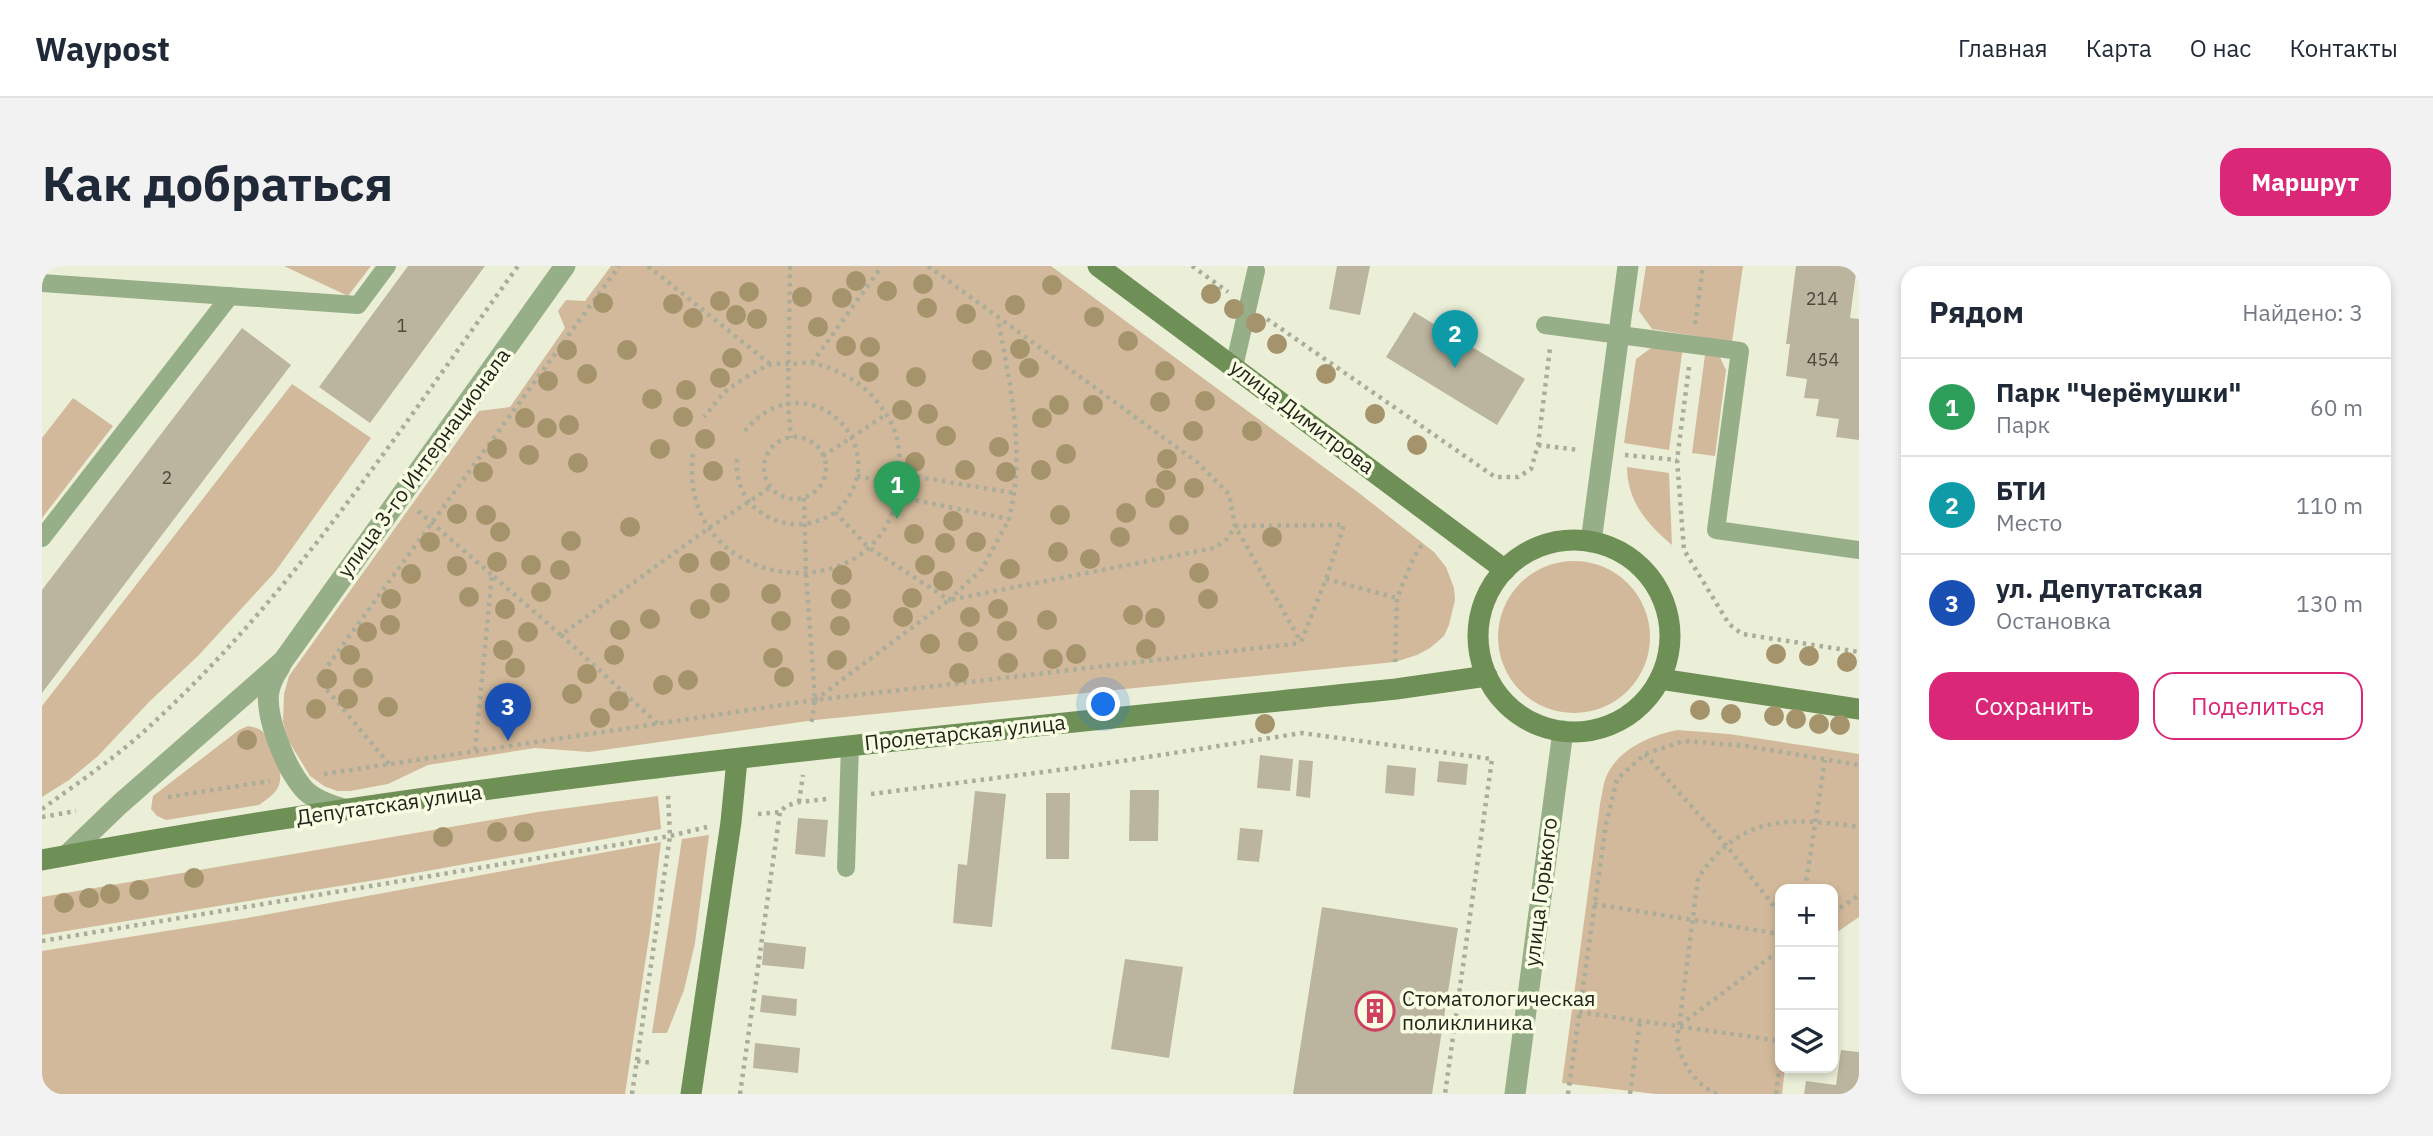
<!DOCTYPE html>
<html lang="ru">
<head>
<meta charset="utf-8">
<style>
  body { margin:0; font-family:"IBM Plex Sans",sans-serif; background:#f2f2f3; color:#1f2937 }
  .controls { position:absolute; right:21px; bottom:21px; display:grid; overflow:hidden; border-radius:14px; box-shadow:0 4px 10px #0003 }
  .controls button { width:63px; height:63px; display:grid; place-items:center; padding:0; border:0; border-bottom:2px solid #e0e1e3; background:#fff; color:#1f2937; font:35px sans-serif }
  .you { position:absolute; left:1062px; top:439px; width:24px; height:24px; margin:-18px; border:5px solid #fff; border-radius:50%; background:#1a73e8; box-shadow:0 0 0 10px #1a73e833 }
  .badge { display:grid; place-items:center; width:46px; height:46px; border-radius:50%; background:#db2777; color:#fff; font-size:23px; font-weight:700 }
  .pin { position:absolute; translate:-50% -58px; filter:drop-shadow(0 2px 4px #0008) }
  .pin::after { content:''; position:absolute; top:37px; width:24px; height:21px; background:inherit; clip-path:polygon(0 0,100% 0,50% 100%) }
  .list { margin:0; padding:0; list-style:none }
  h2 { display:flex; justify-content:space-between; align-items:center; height:91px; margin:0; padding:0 28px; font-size:30px }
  h2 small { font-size:23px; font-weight:400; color:#747a83 }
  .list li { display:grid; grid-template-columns:46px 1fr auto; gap:21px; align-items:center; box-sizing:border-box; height:98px; padding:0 28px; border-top:2px solid #e0e1e3 }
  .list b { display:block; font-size:26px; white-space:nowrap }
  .list p { margin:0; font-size:23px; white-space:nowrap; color:#747a83 }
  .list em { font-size:23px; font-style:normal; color:#747a83 }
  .actions { display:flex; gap:14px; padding:21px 28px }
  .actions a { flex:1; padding:16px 0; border:2px solid #db2777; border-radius:21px; text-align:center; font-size:24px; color:#db2777 }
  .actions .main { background:#db2777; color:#fff }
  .icon { flex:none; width:38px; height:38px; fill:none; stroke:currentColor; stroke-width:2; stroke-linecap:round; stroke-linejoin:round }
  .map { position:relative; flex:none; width:1817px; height:828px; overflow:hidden; border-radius:21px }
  header { display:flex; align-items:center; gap:42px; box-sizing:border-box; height:98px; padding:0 35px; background:#fff; border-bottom:2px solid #e0e1e3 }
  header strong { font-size:33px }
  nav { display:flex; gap:38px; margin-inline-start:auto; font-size:24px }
  .intro { display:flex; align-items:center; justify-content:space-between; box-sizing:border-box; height:168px; padding:0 42px }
  h1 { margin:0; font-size:49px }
  .button { padding:18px 32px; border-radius:21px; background:#db2777; color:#fff; font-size:24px; font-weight:700 }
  main { display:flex; gap:42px; padding:0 42px }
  aside { flex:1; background:#fff; border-radius:21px; box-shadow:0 4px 10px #0003 }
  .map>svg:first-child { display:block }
</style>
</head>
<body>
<header>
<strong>Waypost</strong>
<nav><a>Главная</a><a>Карта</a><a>О нас</a><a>Контакты</a></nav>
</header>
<div class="intro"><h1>Как добраться</h1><a class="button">Маршрут</a></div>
<main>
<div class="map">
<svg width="1817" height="828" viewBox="0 0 1817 828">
  <rect width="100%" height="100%" fill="#ecefd7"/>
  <g fill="#d2b99b">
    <polygon points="242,0 329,0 306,30"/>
    <polygon points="569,0 1009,0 1317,227 1392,286 1404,301 1412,322 1413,334 1407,359 1402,370 1388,382 1375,389 1353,396 773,454 547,486 493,482 386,499 346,518 308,525 295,525 282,520 268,510 246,474 241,456 242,428 247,410 437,145 468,141 523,62 516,45 524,34 543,35"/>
    <polygon points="1604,0 1701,0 1690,76 1610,63 1597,45"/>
    <polygon points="1621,79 1641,80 1627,184 1582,177 1594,93 1609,82"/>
    <polygon points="1664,81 1676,87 1684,104 1673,190 1650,187"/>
    <polygon points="250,118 329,172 233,306 156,390 108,435 56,490 27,514 0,531 0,440"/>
    <polygon points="31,132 71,160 0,252 0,172"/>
    <path d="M1585 201 1627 207 1630 279C1605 258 1585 235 1585 201Z"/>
    <circle cx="1532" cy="371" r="76"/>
    <path d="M206 460C211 461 217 462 221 466 232 478 242 504 237 519 234 528 224 534 217 539L124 554 115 550 109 543 111 530 197 464Z"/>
    <path d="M1636 464 1687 468 1817 488V651L1791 669V623H1738V802H1743L1740 828H1614L1520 817 1558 538C1560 529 1561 519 1564 511 1576 483 1609 469 1636 464Z"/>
    <polygon points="616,530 619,563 346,612 0,669 0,631 496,546"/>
    <polygon points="667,569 653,677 642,724 625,767 610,767 640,573"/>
    <polygon points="619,576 608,665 583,828 0,828 0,685 205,652"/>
  </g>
  <g fill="#bbb49e">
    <polygon points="366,0 443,0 328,157 277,121"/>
    <polygon points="1295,0 1328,0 1318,49 1287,43"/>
    <polygon points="1754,0 1815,0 1808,52 1817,53 1817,174 1794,171 1797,153 1774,150 1777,133 1762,132 1765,113 1744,110 1748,78 1744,78"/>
    <polygon points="1372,46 1483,113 1455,159 1344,91"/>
    <polygon points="200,62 249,99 0,427 0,324"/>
    <polygon points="1218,489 1251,493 1248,525 1215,522"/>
    <polygon points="1257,494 1271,495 1268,532 1254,530"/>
    <polygon points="1397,495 1426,498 1424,519 1395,516"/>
    <polygon points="1345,499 1374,502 1372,530 1343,527"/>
    <polygon points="1088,524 1117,524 1116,575 1087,575"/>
    <polygon points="933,525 964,528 950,661 911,657 916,598 925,599"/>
    <polygon points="1004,527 1028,527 1027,593 1004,593"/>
    <polygon points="756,552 786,554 783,591 753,588"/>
    <polygon points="1198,562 1221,564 1217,596 1195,594"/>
    <polygon points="1280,641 1416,662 1390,828 1251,828"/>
    <polygon points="722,676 764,681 762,703 720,699"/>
    <polygon points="1083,693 1141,701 1127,792 1069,783"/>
    <polygon points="720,729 755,733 754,750 718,746"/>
    <polygon points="713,777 758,782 756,807 711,802"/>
    <polygon points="1799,784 1817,786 1817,828 1762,828 1764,815 1794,819"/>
  </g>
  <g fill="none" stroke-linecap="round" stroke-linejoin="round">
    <g stroke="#aaad9a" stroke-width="4.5" stroke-dasharray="3.5 5" stroke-linecap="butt">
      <polyline points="606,0 728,98"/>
      <polyline points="748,0 746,138 749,172"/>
      <polyline points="886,0 1155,196 1187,228 1193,260 1259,376"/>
      <polyline points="1150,0 1186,26"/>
      <polyline points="1225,53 1453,211 1476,211 1489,203 1496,179 1508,82"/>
      <polyline points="1653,58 1661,0"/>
      <polyline points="770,97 840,0"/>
      <polyline points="1647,101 1635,194 1642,284 1687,358 1700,368 1817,386"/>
      <circle cx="753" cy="202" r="31"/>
      <polyline points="1496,179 1537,184"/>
      <path d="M651 188C633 333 853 351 857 211 859 176 855 160 833 133 819 116 791 100 769 97 763 96 755 98 748 98 742 98 733 97 727 99 717 103 690 119 682 127 675 134 669 143 662 151"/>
      <polyline points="1583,189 1635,194"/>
      <polyline points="781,190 845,148"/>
      <path d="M695 193C690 269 797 283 815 211 824 171 786 130 745 138 726 141 713 153 701 167"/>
      <polyline points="858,208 972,227"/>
      <polyline points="815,210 857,219"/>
      <path d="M857 231 967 253C984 187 968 119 956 53"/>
      <polyline points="762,232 764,308 773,434 769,459"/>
      <polyline points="376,245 450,309"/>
      <polyline points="793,246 826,281 907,334 940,303 967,253"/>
      <polyline points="1193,260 1302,259 1284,313 1259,376"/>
      <polyline points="1284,313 1355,332"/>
      <polyline points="519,369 616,458"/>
      <polyline points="1353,396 1355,332 1371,293 1382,275"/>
      <polyline points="773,434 907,334 1172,282 1185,273 1193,260"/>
      <polyline points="433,484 450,309 519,369 667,262 729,221"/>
      <polyline points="1603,488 1684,579 1738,648"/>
      <polyline points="347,498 276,413 577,0"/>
      <polyline points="282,508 773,434 1259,377"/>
      <polyline points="829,528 1048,500 1260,467 1450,493 1403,828"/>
      <polyline points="126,531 228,515"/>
      <polyline points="757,536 761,509"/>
      <path d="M0 543C37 516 76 490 109 459 252 328 362 157 476 0"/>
      <polyline points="716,548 738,546 744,540 757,536 785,533"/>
      <polyline points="0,551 34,545"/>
      <polyline points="1763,623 1783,494"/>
      <polyline points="1552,638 1738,668"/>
      <polyline points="1791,647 1817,629"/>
      <polyline points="0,675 628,570 665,561"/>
      <polyline points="1537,746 1738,775"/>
      <polyline points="1638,759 1738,684"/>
      <polyline points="595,795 611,797"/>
      <polyline points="590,828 628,570 626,528"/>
      <polyline points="698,828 738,546"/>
      <polyline points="1526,828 1564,558 1575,513 1603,488 1642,475 1704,480 1817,499"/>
      <polyline points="1588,828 1598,755"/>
      <path d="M1675 828C1653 818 1641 799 1635 776L1656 612C1698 548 1749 551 1817 561"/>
      <polyline points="1734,828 1738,795"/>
    </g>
    <g stroke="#97af89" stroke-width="18">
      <polyline points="0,17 316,39 345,0"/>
      <polyline points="1503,59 1698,85 1674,264 1817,284"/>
      <polyline points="1192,101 1214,5"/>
      <polyline points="0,272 188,30"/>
      <polyline points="804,602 808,479"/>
    </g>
    <g stroke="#97af89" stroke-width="21">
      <polyline points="1549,276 1586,0"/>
      <path d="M238 401C234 407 230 414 228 421 220 446 244 502 261 522 271 534 290 539 304 544"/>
      <polyline points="25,589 78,538 241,395 523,0"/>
      <polyline points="1473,828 1521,465"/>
    </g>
    <g stroke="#6e9057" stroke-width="21">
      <polyline points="1056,0 1463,304"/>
      <circle cx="1532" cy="370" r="96"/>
      <polyline points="1618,413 1817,443"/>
      <path d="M0 594C447 510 902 470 1354 423L1445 410"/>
      <polyline points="649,828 689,556 695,494"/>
    </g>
  </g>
  <g fill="#a5936b">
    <circle cx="814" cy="15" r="10"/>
    <circle cx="881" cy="18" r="10"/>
    <circle cx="1010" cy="19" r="10"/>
    <circle cx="845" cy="25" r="10"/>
    <circle cx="707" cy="26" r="10"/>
    <circle cx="1169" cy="28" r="10"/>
    <circle cx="760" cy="31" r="10"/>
    <circle cx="800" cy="32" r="10"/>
    <circle cx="678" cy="35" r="10"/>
    <circle cx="561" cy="37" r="10"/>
    <circle cx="631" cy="38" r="10"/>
    <circle cx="973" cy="39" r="10"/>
    <circle cx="885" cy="42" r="10"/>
    <circle cx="1192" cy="43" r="10"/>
    <circle cx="924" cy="48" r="10"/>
    <circle cx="694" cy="49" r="10"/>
    <circle cx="1052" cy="51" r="10"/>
    <circle cx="651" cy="52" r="10"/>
    <circle cx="715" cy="53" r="10"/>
    <circle cx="1214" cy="57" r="10"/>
    <circle cx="776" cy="61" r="10"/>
    <circle cx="1086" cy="75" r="10"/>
    <circle cx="1235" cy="78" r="10"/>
    <circle cx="804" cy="80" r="10"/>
    <circle cx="828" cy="81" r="10"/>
    <circle cx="978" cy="83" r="10"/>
    <circle cx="525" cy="84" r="10"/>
    <circle cx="585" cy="84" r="10"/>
    <circle cx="690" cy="92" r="10"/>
    <circle cx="940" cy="94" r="10"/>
    <circle cx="987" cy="102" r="10"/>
    <circle cx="1123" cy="105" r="10"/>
    <circle cx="827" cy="106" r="10"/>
    <circle cx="545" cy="108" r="10"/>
    <circle cx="1284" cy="108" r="10"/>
    <circle cx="874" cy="111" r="10"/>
    <circle cx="678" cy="112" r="10"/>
    <circle cx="506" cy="115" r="10"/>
    <circle cx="644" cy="124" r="10"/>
    <circle cx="610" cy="133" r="10"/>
    <circle cx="1163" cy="135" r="10"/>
    <circle cx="1118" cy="136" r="10"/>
    <circle cx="1017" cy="139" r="10"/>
    <circle cx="1051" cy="139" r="10"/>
    <circle cx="860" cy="144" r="10"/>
    <circle cx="886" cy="148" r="10"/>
    <circle cx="1333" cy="148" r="10"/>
    <circle cx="641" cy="151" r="10"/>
    <circle cx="483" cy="152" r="10"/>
    <circle cx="1000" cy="152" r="10"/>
    <circle cx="527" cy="159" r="10"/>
    <circle cx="505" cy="162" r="10"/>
    <circle cx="1151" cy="165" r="10"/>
    <circle cx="1210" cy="165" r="10"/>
    <circle cx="904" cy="170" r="10"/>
    <circle cx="663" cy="173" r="10"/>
    <circle cx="1375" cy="179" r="10"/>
    <circle cx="957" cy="181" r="10"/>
    <circle cx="455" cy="183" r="10"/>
    <circle cx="618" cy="183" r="10"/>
    <circle cx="1024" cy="188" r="10"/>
    <circle cx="487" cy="189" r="10"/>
    <circle cx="1125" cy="193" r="10"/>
    <circle cx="873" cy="196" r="10"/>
    <circle cx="536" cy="197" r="10"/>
    <circle cx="923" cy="204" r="10"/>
    <circle cx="999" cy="204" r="10"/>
    <circle cx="671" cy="205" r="10"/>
    <circle cx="441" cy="206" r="10"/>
    <circle cx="964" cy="206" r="10"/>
    <circle cx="1124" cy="214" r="10"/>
    <circle cx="1152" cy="222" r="10"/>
    <circle cx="1113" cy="232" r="10"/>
    <circle cx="1084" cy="247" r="10"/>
    <circle cx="415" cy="248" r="10"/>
    <circle cx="444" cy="249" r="10"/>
    <circle cx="1018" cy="249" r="10"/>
    <circle cx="911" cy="255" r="10"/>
    <circle cx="1137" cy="259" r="10"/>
    <circle cx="588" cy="261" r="10"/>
    <circle cx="458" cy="266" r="10"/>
    <circle cx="872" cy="268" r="10"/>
    <circle cx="1078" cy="271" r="10"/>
    <circle cx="1230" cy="271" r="10"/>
    <circle cx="529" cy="275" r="10"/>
    <circle cx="388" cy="276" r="10"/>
    <circle cx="934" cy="276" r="10"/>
    <circle cx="903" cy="277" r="10"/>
    <circle cx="1016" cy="286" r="10"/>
    <circle cx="1048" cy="293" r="10"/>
    <circle cx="678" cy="295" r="10"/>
    <circle cx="455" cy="296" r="10"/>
    <circle cx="647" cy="297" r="10"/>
    <circle cx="489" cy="299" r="10"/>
    <circle cx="883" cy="299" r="10"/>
    <circle cx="415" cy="300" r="10"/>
    <circle cx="968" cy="303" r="10"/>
    <circle cx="518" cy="304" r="10"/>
    <circle cx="1157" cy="307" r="10"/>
    <circle cx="369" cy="308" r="10"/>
    <circle cx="800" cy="309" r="10"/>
    <circle cx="901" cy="315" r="10"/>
    <circle cx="499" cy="326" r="10"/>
    <circle cx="678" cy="327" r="10"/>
    <circle cx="729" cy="328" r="10"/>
    <circle cx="427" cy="331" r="10"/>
    <circle cx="870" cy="332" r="10"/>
    <circle cx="349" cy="333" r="10"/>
    <circle cx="799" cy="333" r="10"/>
    <circle cx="1166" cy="333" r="10"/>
    <circle cx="463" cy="343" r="10"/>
    <circle cx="658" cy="343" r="10"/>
    <circle cx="956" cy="343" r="10"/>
    <circle cx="1091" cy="349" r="10"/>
    <circle cx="861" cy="351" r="10"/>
    <circle cx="928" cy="351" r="10"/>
    <circle cx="1113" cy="352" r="10"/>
    <circle cx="608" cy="353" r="10"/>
    <circle cx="1005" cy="354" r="10"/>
    <circle cx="739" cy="355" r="10"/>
    <circle cx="348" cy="359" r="10"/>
    <circle cx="798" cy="360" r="10"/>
    <circle cx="578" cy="364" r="10"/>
    <circle cx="965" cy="365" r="10"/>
    <circle cx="325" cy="366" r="10"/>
    <circle cx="486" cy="366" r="10"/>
    <circle cx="926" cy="376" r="10"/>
    <circle cx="888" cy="378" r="10"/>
    <circle cx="1104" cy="383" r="10"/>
    <circle cx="461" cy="384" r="10"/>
    <circle cx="1034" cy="388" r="10"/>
    <circle cx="1734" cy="388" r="10"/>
    <circle cx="308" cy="389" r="10"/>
    <circle cx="572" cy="389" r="10"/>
    <circle cx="1767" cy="390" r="10"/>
    <circle cx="731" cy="392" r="10"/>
    <circle cx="1011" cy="393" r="10"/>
    <circle cx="795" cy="394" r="10"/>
    <circle cx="1805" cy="396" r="10"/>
    <circle cx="966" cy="397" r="10"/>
    <circle cx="473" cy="402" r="10"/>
    <circle cx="917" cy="407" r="10"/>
    <circle cx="545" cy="408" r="10"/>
    <circle cx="742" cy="411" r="10"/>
    <circle cx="321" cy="412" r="10"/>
    <circle cx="285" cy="413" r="10"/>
    <circle cx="646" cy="414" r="10"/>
    <circle cx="621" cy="419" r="10"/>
    <circle cx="465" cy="428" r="10"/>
    <circle cx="530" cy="428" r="10"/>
    <circle cx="306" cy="433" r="10"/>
    <circle cx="577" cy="435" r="10"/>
    <circle cx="346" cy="441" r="10"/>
    <circle cx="274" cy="443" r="10"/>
    <circle cx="1658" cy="444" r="10"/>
    <circle cx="1689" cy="448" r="10"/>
    <circle cx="1732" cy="450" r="10"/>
    <circle cx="558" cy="452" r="10"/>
    <circle cx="1754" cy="453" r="10"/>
    <circle cx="1223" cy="458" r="10"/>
    <circle cx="1777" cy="458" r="10"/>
    <circle cx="1798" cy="459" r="10"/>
    <circle cx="205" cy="474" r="10"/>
    <circle cx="455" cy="566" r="10"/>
    <circle cx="482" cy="566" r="10"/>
    <circle cx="401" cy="571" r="10"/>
    <circle cx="152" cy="612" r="10"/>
    <circle cx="97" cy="624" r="10"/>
    <circle cx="68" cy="628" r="10"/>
    <circle cx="47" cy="632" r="10"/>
    <circle cx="22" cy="637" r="10"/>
  </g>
  <defs>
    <g id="building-ring" transform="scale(2.0125)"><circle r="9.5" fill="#f9fde4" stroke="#ce3f60" stroke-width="1.5"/><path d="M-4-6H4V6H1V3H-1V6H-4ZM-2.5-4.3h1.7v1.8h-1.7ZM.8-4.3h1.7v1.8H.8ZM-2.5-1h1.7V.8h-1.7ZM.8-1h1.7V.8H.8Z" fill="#ce3f60"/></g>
  </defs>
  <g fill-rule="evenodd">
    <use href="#building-ring" x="1333" y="745"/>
  </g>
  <g text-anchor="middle" stroke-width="7" stroke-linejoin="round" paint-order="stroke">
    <g font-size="18" fill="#49493c">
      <text x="1780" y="39">214</text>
      <text x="360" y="66">1</text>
      <text x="1781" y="100">454</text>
      <text x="125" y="218">2</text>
    </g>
    <g font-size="21" fill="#23251c" stroke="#f9fde4">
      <text transform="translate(1260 151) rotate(37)" y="7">улица Димитрова</text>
      <text transform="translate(382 197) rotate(-54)" y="7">улица 3-го Интернационала</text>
      <text transform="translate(923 467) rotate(-6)" y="7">Пролетарская улица</text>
      <text transform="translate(347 539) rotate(-8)" y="7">Депутатская улица</text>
      <text transform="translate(1499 626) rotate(-83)" y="7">улица Горького</text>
    </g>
    <g font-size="21" fill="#23251c" stroke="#f9fde4" text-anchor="start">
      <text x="1360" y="740">Стоматологическая<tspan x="1360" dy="24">поликлиника</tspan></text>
    </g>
  </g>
</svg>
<div class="controls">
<button>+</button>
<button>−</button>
<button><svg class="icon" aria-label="layers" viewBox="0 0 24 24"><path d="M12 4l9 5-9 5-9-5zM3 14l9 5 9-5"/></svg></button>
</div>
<div class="you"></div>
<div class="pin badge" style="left:855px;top:253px;background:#2e9e5b">1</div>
<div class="pin badge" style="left:1413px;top:102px;background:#0f9aa8">2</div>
<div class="pin badge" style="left:466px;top:475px;background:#1a4fb4">3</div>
</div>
<aside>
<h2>Рядом<small>Найдено: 3</small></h2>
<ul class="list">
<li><span class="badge" style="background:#2e9e5b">1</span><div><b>Парк &quot;Черёмушки&quot;</b><p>Парк</p></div><em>60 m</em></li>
<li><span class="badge" style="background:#0f9aa8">2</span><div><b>БТИ</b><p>Место</p></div><em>110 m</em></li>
<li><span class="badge" style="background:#1a4fb4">3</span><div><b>ул. Депутатская</b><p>Остановка</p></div><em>130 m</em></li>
</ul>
<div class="actions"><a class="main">Сохранить</a><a>Поделиться</a></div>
</aside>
</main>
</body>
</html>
